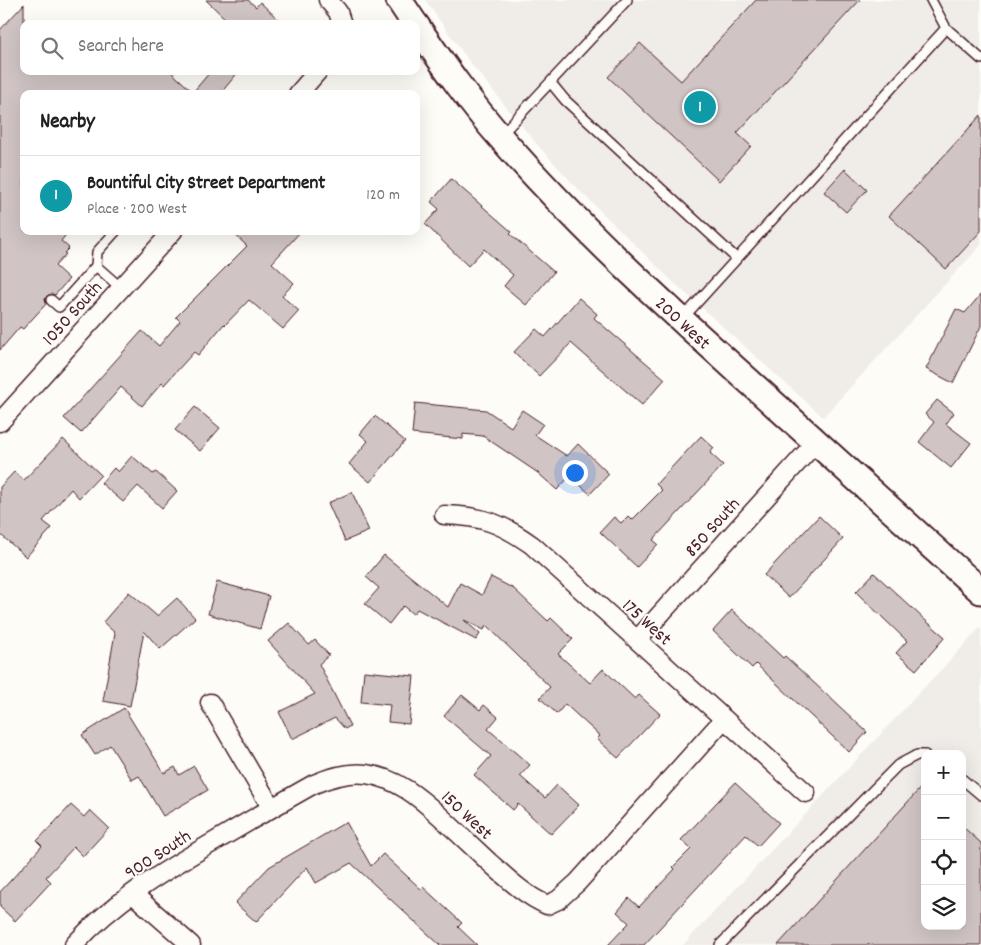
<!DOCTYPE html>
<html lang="en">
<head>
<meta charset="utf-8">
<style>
  body { margin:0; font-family:Dekko,sans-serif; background:#f6f6f6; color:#222 }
  .controls { position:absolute; right:15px; bottom:15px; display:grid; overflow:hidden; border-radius:10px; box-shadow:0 5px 20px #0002 }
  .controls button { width:45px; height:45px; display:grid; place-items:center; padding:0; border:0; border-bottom:1px solid #e0e0e0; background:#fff; color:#222; font:25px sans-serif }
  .you { position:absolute; left:574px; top:472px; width:18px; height:18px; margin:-12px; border:4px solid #fff; border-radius:50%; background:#1a73e8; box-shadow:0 0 0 8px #1a73e833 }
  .badge { display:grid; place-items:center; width:32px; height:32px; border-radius:50%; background:#0f766e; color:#fff; font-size:16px; font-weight:700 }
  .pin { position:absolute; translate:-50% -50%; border:2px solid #fff; box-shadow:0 1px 5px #0006 }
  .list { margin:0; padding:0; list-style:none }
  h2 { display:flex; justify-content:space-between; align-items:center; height:65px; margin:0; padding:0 20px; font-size:21px }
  h2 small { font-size:16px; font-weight:400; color:#767676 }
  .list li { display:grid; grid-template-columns:32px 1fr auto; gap:15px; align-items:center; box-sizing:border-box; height:80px; padding:0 20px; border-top:1px solid #e0e0e0 }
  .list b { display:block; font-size:19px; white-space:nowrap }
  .list p { margin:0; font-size:16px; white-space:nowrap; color:#767676 }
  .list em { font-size:16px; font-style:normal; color:#767676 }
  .icon { flex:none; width:28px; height:28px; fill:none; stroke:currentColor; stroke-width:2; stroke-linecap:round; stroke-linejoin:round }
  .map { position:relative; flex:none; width:981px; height:945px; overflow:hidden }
  .search { position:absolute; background:#fff; box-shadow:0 5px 20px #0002; left:20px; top:20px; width:400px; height:55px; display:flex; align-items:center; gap:12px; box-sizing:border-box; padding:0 18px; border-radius:10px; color:#767676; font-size:19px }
  .panel { position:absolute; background:#fff; box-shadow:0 5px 20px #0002; left:20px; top:90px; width:400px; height:145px; border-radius:10px }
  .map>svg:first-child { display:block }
</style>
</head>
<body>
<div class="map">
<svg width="981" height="945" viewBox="0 0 981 945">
  <rect width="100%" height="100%" fill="#fdfcf7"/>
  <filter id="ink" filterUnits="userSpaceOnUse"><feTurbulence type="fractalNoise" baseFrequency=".02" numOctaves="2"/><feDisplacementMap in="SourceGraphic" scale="10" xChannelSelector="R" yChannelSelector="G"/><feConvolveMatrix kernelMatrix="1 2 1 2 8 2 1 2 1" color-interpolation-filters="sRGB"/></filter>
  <g filter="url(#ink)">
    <g fill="#f0ece8" fill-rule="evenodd">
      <polygon points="425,0 981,0 981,245 823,417 670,279 574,185 535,142 469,61"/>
      <path d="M981 627V945H683ZM925 754H962V926H925Z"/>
    </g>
    <g fill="#d0c5c4" stroke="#4a1f2b">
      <polygon points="206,0 248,0 256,7 260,2 283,24 231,24"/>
      <polygon points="756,0 860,0 737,133 751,146 719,181 608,77 640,43 681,81"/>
      <polygon points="24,4 24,71 170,71 193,92 211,71 239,71 220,94 24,94 24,231 69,231 61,241 69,248 64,253 66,254 55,266 69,279 55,295 52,294 47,296 45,299 46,304 23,329 20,327 0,350 0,30"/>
      <polygon points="981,115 981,231 946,269 889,216"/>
      <polygon points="845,169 867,190 846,212 824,192"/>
      <polygon points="451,179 512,232 510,234 554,272 526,305 504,286 513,275 484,249 468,266 425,224 439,209 431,202"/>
      <polygon points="231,231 301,231 272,263 294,283 282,296 299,311 283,329 249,300 225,325 224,324 198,355 194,352 164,385 162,383 142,406 121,387 81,433 64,418 142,331 159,346 180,321 176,317 247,246"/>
      <polygon points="981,294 981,326 953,383 926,369 956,309 965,313"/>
      <polygon points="579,298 597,314 594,318 665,379 642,405 571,343 539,376 514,352 536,329 545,337"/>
      <polygon points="937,400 954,413 946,424 971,443 951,468 919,442 934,422 925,414"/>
      <polygon points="415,403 486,410 511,427 522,410 543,424 535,435 567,456 578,444 609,474 590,494 570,476 557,490 538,473 483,436 463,434 463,439 412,434"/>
      <polygon points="195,407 220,428 200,451 175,430"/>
      <polygon points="375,416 405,441 370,482 349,464 368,441 360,434"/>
      <polygon points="701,436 714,448 710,453 723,465 653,540 658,544 637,567 600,532 614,517 621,523 628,516 632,520 662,490 656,484"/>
      <polygon points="63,439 101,475 79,498 71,489 43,521 52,528 26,557 0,534 0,487 14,472 24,480"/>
      <polygon points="132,456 153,474 156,472 177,491 162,508 138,486 123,502 101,483 114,468 118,472"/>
      <polygon points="352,492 369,531 345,541 328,503"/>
      <polygon points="819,516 843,539 789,598 764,575"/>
      <polygon points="384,555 448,607 460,583 482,595 491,577 514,589 548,621 551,618 573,639 558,654 590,683 603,669 635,699 639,695 660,714 618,758 597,739 600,736 565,704 557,714 540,698 550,687 486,625 484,630 464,620 480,634 476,640 417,609 413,614 403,606 389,624 365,604 379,588 366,577"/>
      <polygon points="874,573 925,620 945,637 916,670 896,653 907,641 856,592"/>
      <polygon points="217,582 269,596 260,629 208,614"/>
      <polygon points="129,592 157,616 177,598 195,618 160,649 144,631 130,706 103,701 115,633 103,622"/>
      <polygon points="732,610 783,658 785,656 867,732 849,752 756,664 752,668 713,631"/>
      <polygon points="289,623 309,645 315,640 329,655 319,664 350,726 345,729 335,718 292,739 279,712 315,694 268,641"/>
      <polygon points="364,671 414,676 409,724 388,722 390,705 361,702"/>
      <polygon points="462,695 480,710 484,705 498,717 488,729 530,765 520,776 545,798 557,785 579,805 551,834 518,804 513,810 474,775 491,756 444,716"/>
      <polygon points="124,708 164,773 175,767 179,775 194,766 208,790 163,816 139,776 132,780 110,745 95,755 82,735"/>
      <polygon points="735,783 779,823 758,846 746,835 644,945 608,945 629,923 617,912 629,898 639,907 675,869 673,867 691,849 681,840"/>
      <polygon points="925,783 925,926 962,926 962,826 981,843 981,945 778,945"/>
      <polygon points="71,805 84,817 90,810 109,828 83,856 74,847 46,877 51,882 15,921 0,907 0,892 42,846 37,841"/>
      <polygon points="346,822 371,866 383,854 421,889 423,887 462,923 458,927 477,945 440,945 351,863 316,883 307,867 256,922 235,903 269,867"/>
    </g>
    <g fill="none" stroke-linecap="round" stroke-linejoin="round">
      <g stroke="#4a1f2b" stroke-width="12">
        <g id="service">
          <polyline points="931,0 946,28 981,59"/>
          <polyline points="551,83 565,100 736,258"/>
          <polyline points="501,135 627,0"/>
          <polyline points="116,231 97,252 96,266 121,288"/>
          <polyline points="51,300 59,307 96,266"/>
          <polyline points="683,318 946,28"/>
          <polyline points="962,779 981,795"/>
          <polyline points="720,945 898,765 917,755 925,755"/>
        </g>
      </g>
      <g stroke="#4a1f2b" stroke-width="21">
        <g id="minor">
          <polyline points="328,0 338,12 342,24"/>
          <polyline points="298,94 318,71"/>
          <polyline points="0,422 173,231"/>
          <path d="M444 515C482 516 501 523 532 545L806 793"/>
          <polyline points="637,640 816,442"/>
          <polyline points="210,703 271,807"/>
          <polyline points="133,894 191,945"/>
          <path d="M74 945C113 902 162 872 212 843 246 823 280 803 314 784 331 777 348 772 366 774 397 778 420 798 441 817 457 832 473 847 489 862 507 878 524 895 547 905L558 900 578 882 724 719"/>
        </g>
      </g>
      <g stroke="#4a1f2b" stroke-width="29">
        <g id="secondary">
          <polyline points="399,0 415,24"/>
          <path id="s1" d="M416 25C443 64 470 103 501 138 575 223 658 299 742 375 821 447 901 519 981 591"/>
        </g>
      </g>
      <use href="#service" stroke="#fdfcf7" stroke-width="9"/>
      <use href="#minor" stroke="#fdfcf7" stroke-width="18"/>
      <use href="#secondary" stroke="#fdfcf7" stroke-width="25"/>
    </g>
  </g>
  <g text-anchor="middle" stroke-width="4" stroke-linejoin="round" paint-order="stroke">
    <g font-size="19" fill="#4a1f2b" stroke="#fdfcf7">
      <text transform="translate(71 312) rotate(-48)" y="7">1050 South</text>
      <text dy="7" stroke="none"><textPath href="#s1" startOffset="401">200 West</textPath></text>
      <text transform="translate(711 526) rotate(-48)" y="7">850 South</text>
      <text transform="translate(648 621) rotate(42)" y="7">175 West</text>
      <text transform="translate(468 814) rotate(43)" y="7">150 West</text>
      <text transform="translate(157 853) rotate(-33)" y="7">900 South</text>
    </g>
  </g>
</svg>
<div class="controls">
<button>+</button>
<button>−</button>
<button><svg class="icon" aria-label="locate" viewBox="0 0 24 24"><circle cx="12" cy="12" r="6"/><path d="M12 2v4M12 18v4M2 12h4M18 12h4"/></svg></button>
<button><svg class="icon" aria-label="layers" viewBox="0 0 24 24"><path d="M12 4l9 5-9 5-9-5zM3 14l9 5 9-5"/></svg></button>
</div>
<div class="you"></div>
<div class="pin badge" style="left:700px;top:107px;background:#0f9aa8">1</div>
<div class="search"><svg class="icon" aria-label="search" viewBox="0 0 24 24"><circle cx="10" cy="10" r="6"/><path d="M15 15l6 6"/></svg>Search here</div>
<section class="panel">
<h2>Nearby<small></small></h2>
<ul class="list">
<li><span class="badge" style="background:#0f9aa8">1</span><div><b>Bountiful City Street Department</b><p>Place · 200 West</p></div><em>120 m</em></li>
</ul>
</section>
</div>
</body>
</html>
